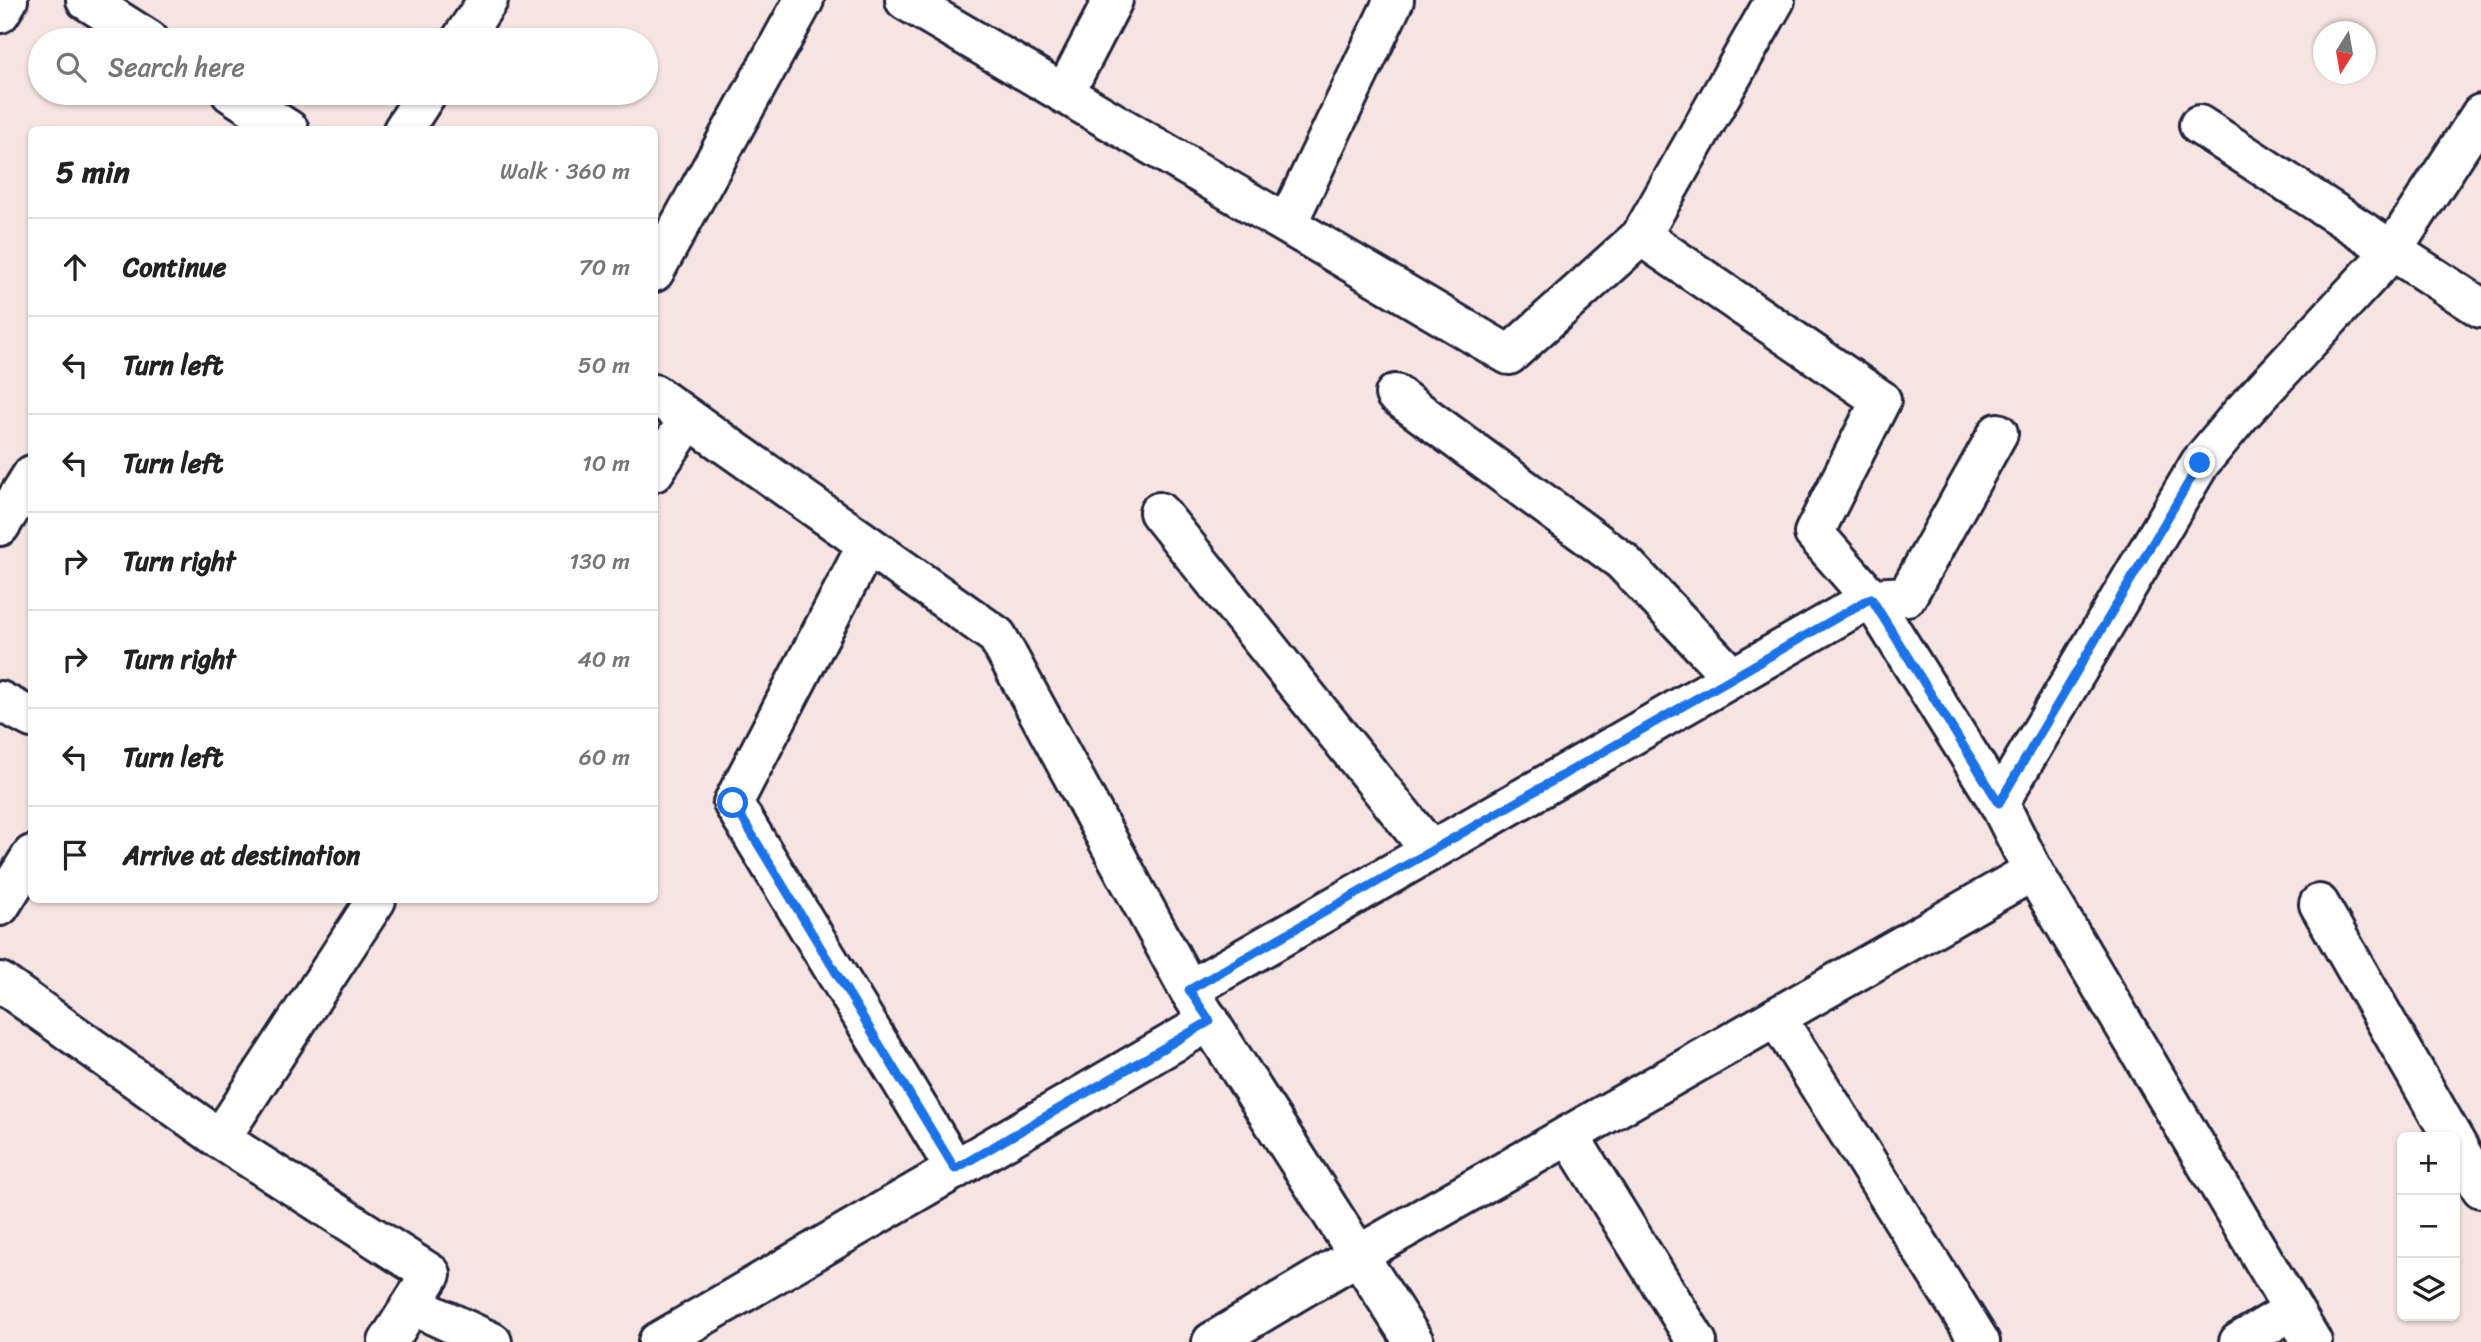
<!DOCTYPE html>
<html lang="en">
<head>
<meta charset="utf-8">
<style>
  body { margin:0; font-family:Sriracha,sans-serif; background:#f6f6f6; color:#222 }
  .controls { position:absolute; right:21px; bottom:21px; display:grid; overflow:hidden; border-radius:10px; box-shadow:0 2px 5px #0004 }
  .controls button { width:63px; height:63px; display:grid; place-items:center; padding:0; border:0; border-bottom:2px solid #e0e0e0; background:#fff; color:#222; font:35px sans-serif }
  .compass { position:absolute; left:2313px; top:21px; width:63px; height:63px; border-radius:50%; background:#fff; box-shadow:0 2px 5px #0004; rotate:191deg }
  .stop { position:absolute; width:21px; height:21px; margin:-16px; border:5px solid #1a73e8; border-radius:50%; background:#fff }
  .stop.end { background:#1a73e8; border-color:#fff; box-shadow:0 2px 7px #0008 }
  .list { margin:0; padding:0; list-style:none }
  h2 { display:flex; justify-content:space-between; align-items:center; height:91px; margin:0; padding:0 28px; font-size:30px }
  h2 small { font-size:23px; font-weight:400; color:#767676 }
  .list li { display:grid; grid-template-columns:46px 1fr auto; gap:21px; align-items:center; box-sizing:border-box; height:98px; padding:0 28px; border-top:2px solid #e0e0e0 }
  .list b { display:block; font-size:26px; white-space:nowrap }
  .list em { font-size:23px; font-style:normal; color:#767676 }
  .icon { flex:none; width:38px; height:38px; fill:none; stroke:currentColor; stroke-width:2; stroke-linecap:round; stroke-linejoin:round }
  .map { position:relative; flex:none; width:2481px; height:1342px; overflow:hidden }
  .search { position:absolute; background:#fff; box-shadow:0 2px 5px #0004; left:28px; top:28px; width:630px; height:77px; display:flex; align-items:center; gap:18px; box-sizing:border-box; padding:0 24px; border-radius:38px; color:#767676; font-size:26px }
  .panel { position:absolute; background:#fff; box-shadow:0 2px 5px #0004; left:28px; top:126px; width:630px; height:777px; border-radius:10px }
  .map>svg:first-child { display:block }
</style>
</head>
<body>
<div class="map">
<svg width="2481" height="1342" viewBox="0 0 2481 1342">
  <rect width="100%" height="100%" fill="#f5e4e1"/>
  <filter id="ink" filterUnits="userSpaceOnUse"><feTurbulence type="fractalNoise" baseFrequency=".0143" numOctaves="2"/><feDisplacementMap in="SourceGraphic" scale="14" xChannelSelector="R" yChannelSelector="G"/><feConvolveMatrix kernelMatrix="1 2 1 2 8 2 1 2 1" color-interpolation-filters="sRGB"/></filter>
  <g filter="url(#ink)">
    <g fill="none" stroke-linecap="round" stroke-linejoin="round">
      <g stroke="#22223b" stroke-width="44">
        <g id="street">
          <polyline points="86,0 149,40"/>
          <polyline points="905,0 1509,355 1641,236 1775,0"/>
          <polyline points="0,13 8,0"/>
          <polyline points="461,40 488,0"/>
          <polyline points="231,93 289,130"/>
          <polyline points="1064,94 1113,0"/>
          <polyline points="2199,125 2481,308"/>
          <polyline points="403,130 427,93"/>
          <polyline points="1287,224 1394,0"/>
          <polyline points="1641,236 1881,400 1814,533 1871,598 1907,596 1998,433"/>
          <polyline points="654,272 804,0"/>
          <polyline points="654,394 997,636 1189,990 1871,598 1999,803 2033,871 2312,1342"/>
          <polyline points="1395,394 1622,561 1732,677"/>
          <polyline points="654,472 689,419"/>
          <polyline points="1159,512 1431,851"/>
          <polyline points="0,526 32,475"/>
          <polyline points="867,545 733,803 955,1169"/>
          <polyline points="0,701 32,718"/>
          <polyline points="1999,803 2200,463 2240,415 2392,251 2481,114"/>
          <polyline points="376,900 220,1139 431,1274 388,1342"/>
          <polyline points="2319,904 2452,1137"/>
          <polyline points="0,906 32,855"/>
          <polyline points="0,982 220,1139"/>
          <polyline points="1776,1017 1980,1342"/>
          <polyline points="1569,1135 1697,1342"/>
          <polyline points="2455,1142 2481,1188"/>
          <polyline points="412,1305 492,1342"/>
          <polyline points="658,1342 1210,1021"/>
          <polyline points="1212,1342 1358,1255 2033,871"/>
          <polyline points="2239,1342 2293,1310"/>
        </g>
      </g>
      <g stroke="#22223b" stroke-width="44">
        <polyline id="secondary" points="1189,990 1414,1342"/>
      </g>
      <use href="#street" stroke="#fff" stroke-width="38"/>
      <use href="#secondary" stroke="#fff" stroke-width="38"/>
    </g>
  </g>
  <g fill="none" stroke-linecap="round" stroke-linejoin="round" filter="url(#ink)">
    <polyline stroke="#1a73e8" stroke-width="9" points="733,803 955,1169 1210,1021 1189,990 1871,598 1999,803 2200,463"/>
  </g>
</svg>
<div class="controls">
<button>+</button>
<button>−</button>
<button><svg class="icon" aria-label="layers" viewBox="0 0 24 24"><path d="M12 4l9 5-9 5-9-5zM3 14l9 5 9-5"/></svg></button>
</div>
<svg class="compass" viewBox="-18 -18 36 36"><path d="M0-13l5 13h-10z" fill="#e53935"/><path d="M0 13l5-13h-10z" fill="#767676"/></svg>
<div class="stop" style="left:733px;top:803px"></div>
<div class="stop end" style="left:2200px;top:463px"></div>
<div class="search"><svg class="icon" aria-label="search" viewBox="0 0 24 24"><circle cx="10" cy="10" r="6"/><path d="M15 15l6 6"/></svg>Search here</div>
<section class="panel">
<h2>5 min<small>Walk · 360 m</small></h2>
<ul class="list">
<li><svg class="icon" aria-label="ahead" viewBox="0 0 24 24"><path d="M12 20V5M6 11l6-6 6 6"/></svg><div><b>Continue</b></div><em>70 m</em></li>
<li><svg class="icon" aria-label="left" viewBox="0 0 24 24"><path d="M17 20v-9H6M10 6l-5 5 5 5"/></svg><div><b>Turn left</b></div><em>50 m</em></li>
<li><svg class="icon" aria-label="left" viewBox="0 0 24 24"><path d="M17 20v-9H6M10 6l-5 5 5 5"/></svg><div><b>Turn left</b></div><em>10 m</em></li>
<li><svg class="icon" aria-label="right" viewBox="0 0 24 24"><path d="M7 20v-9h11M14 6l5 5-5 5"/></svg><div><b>Turn right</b></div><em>130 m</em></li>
<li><svg class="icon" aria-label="right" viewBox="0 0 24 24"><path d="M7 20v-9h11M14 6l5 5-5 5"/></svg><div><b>Turn right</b></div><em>40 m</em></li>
<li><svg class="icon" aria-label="left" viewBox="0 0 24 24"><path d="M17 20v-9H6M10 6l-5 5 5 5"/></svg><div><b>Turn left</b></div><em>60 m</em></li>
<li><svg class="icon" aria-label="arrive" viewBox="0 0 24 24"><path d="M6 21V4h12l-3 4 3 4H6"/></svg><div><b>Arrive at destination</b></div></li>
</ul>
</section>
</div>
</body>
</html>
